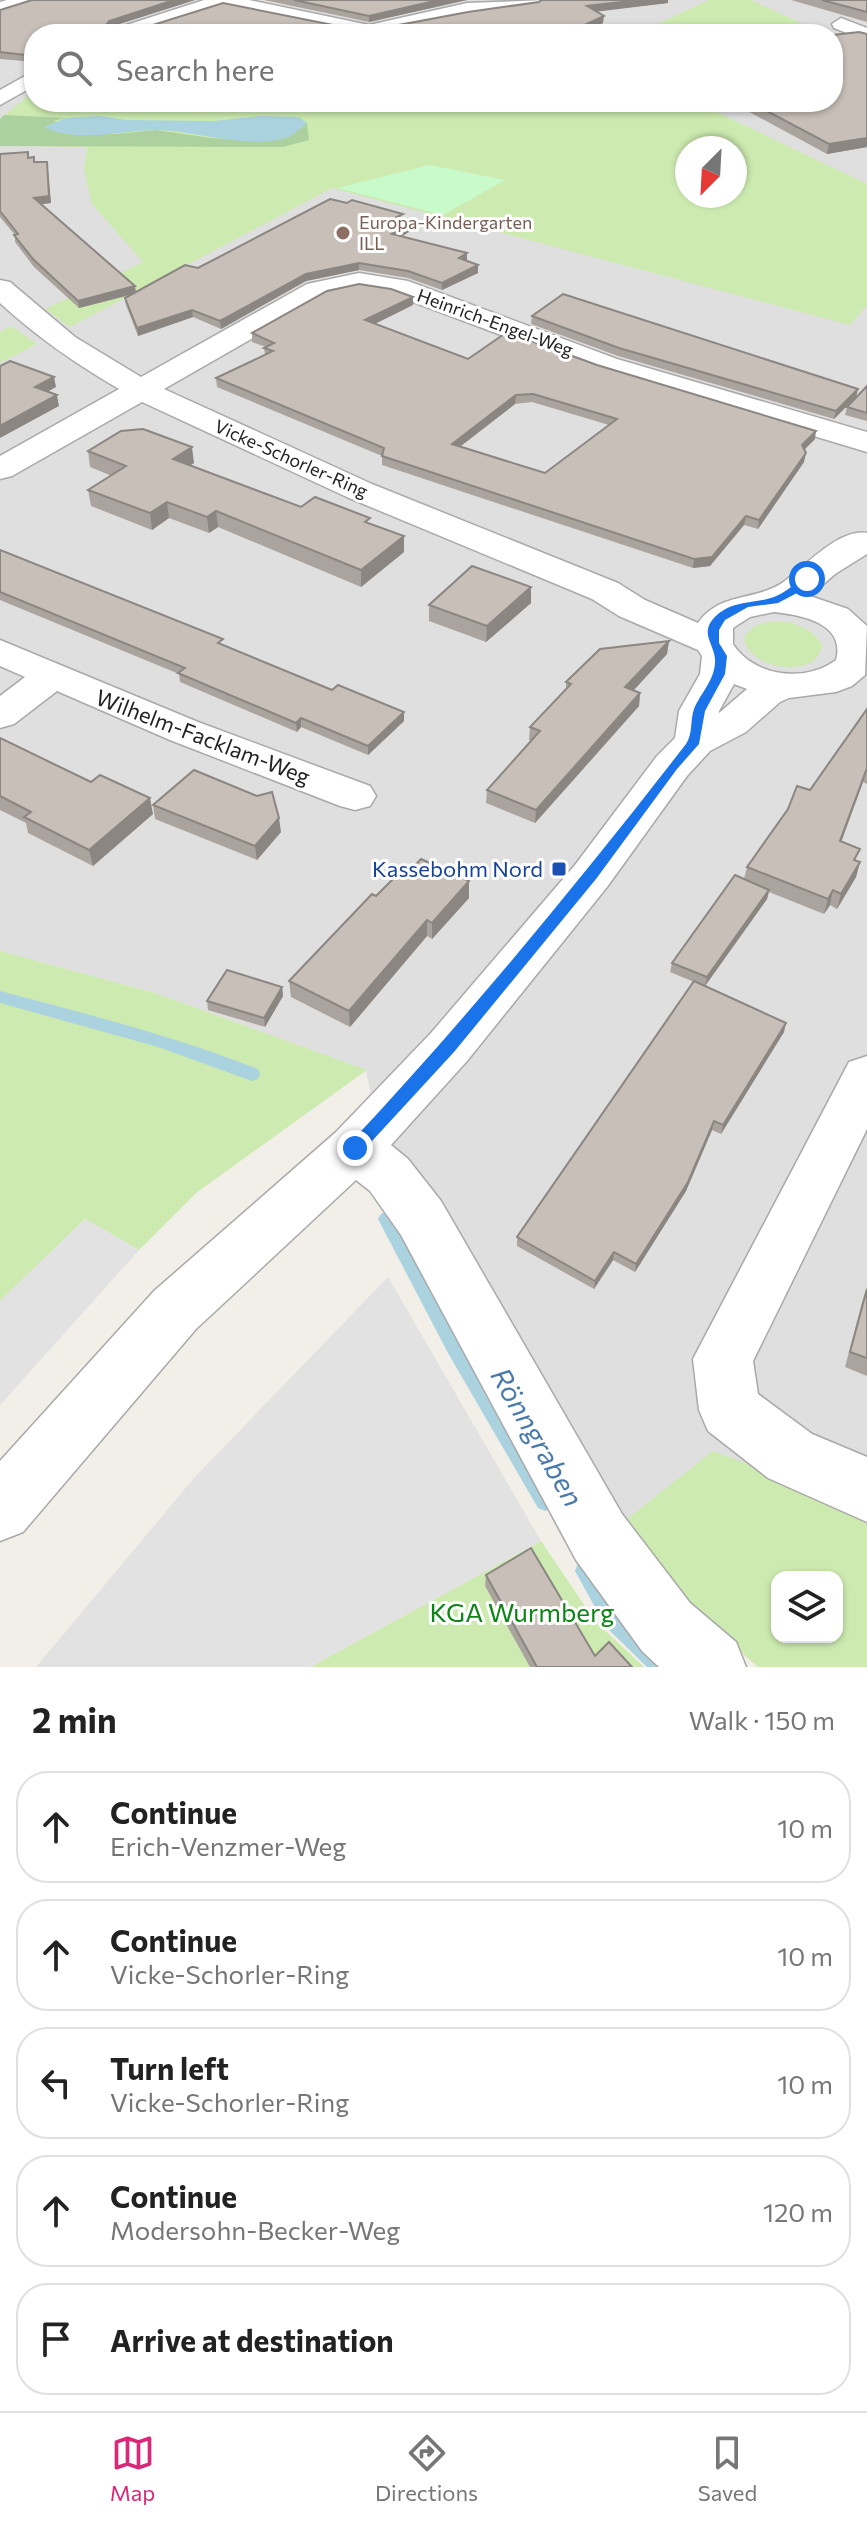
<!DOCTYPE html>
<html lang="en">
<head>
<meta charset="utf-8">
<style>
  body { margin:0; font-family:Commissioner,sans-serif; background:#f6f6f6; color:#222 }
  .controls { position:absolute; right:24px; bottom:24px; display:grid; overflow:hidden; border-radius:16px; box-shadow:0 2px 6px #0004 }
  .controls button { width:72px; height:72px; display:grid; place-items:center; padding:0; border:0; border-bottom:2px solid #e0e0e0; background:#fff; color:#222; font:40px sans-serif }
  .compass { position:absolute; left:675px; top:136px; width:72px; height:72px; border-radius:50%; background:#fff; box-shadow:0 2px 6px #0004; rotate:204deg }
  .stop { position:absolute; width:24px; height:24px; margin:-18px; border:6px solid #1a73e8; border-radius:50%; background:#fff }
  .stop.end { background:#1a73e8; border-color:#fff; box-shadow:0 2px 8px #0008 }
  .list { margin:0; padding:0; list-style:none }
  h2 { display:flex; justify-content:space-between; align-items:center; height:104px; margin:0; padding:0 32px; font-size:34px }
  h2 small { font-size:26px; font-weight:400; color:#767676 }
  .list li { display:grid; grid-template-columns:52px 1fr auto; gap:24px; align-items:center; box-sizing:border-box; height:112px; margin:0 16px 16px; padding:0 16px; border:2px solid #e0e0e0; border-radius:32px }
  .list b { display:block; font-size:30px; white-space:nowrap }
  .list p { margin:0; font-size:26px; white-space:nowrap; color:#767676 }
  .list em { font-size:26px; font-style:normal; color:#767676 }
  .icon { flex:none; width:44px; height:44px; fill:none; stroke:currentColor; stroke-width:2; stroke-linecap:round; stroke-linejoin:round }
  .map { position:relative; flex:none; width:867px; height:1667px; overflow:hidden }
  .search { position:absolute; background:#fff; box-shadow:0 2px 6px #0004; left:24px; right:24px; top:24px; height:88px; display:flex; align-items:center; gap:20px; box-sizing:border-box; padding:0 28px; border-radius:32px; color:#767676; font-size:30px }
  .sheet { height:744px; background:#fff }
  nav { display:flex; justify-content:space-around; align-items:center; box-sizing:border-box; height:112px; border-top:2px solid #e0e0e0; background:#fff; font-size:22px; color:#767676 }
  nav a { display:grid; justify-items:center; gap:4px }
  nav .on { color:#db2777 }
  .map>svg:first-child { display:block }
</style>
</head>
<body>
<div class="map">
<svg width="867" height="1667" viewBox="0 0 867 1667">
  <rect width="100%" height="100%" fill="#f2efe9"/>
  <path fill="#e0dfdf" fill-rule="evenodd" d="M0 0H867V1667H758L663 1584 384 1163 366 1070 155 993 0 951ZM34 34H833V102H34ZM687 148H735V196H687ZM777 1577H837V1637H777Z"/>
  <g fill="#cdebb0" fill-rule="evenodd">
    <polygon points="709,0 751,0 805,25 792,34 636,34"/>
    <path d="M34 91V102H403L476 109 491 102H696L867 184V305L850 325 332 188 70 327 45 309 143 262 92 204 84 170 87 147 0 146V119ZM687 148H735V196H687Z"/>
    <polygon points="11,326 37,344 0,363 0,332"/>
    <path d="M789 622C803 627 815 631 822 645 819 680 749 671 744 638 753 621 771 621 789 622Z"/>
    <polygon points="0,951 155,993 367,1070 196,1193 139,1250 85,1219 0,1301"/>
    <path d="M713 1451 867 1510V1667H758L663 1584 618 1526ZM777 1577H837V1637H777Z"/>
    <polygon points="541,1541 595,1621 644,1667 310,1667"/>
  </g>
  <polygon fill="#add19e" points="4,115 66,118 53,121 116,134 156,130 211,138 262,140 286,138 307,123 309,140 283,147 0,146 0,119"/>
  <polygon fill="#c8facc" points="430,165 505,180 443,215 338,188"/>
  <g fill="#e2e2e2">
    <polygon points="85,1219 139,1250 0,1405 0,1301"/>
    <polygon points="388,1277 541,1541 310,1667 36,1667 194,1478"/>
  </g>
  <path fill="#aad3df" d="M99 116 127 120 213 121 260 116 299 117 307 123C301 128 294 135 286 138 250 150 193 130 155 130 121 131 76 143 44 127L66 118Z"/>
  <g fill="none" stroke-linecap="round" stroke-linejoin="round">
    <g fill="#aad3df" fill-rule="evenodd">
      <path d="M0 991C87 1014 174 1036 258 1069L260 1074 258 1079 252 1081 158 1047 0 1003Z"/>
      <polygon points="387,1211 393,1214 462,1341 552,1494 555,1501 552,1508 545,1511 538,1508 448,1353 378,1219 381,1214"/>
      <polygon points="586,1560 594,1563 622,1611 671,1659 674,1667 647,1667 606,1627 575,1571 578,1563"/>
    </g>
    <g stroke="#a9a9a9" stroke-width="3">
      <g id="minor">
        <polygon points="7,0 35,0 32,4 0,14 0,2"/>
        <polygon points="204,0 249,0 369,25 467,3 547,0 538,5 467,15 394,30 397,34 359,34 223,6 137,34 108,34 111,30"/>
        <polygon points="841,18 867,28 867,41 834,28 832,24"/>
        <polygon points="34,71 34,86 0,105 0,90"/>
        <path d="M359 273 408 281 617 359 867 432V452L597 371 392 294 359 289 326 296 164 389 372 484 618 583 645 600 698 623C719 592 755 601 782 583 804 568 838 528 867 533V554L835 574 810 596 848 609 867 626 865 675 852 686 836 692 789 698 780 702 746 732 710 751 687 776 607 887 467 1061 391 1145 408 1159 441 1201 622 1514 690 1603 736 1642 746 1667H659L642 1651 576 1560 401 1235 370 1191 356 1180 196 1329 23 1532 0 1541V1461L154 1291 336 1132 431 1033 575 865 657 756 675 738 679 711 700 674 702 656 698 650 619 616 592 599 349 498 142 402 12 476 0 479V456L119 389C76 364 37 337 0 303V280L10 282 75 337 141 377 307 284ZM774 612C801 615 846 623 836 660 806 683 754 677 733 644V628L750 617ZM734 684 747 689 719 713V711Z"/>
        <polygon points="0,640 198,722 370,786 376,796 370,806 355,810 340,806 170,740 57,691 14,724 0,728 0,696 25,677 0,666"/>
        <polygon points="867,1056 867,1129 753,1361 758,1394 812,1434 867,1457 867,1522 768,1478 708,1431 699,1410 693,1359 849,1062"/>
      </g>
    </g>
    <use href="#minor" fill="#fff" fill-rule="evenodd"/>
  </g>
  <g fill="#aba49e" fill-rule="evenodd">
    <polygon points="32,0 195,0 110,27 108,30 397,30 539,2 541,0 668,0 668,3 595,11 603,23 579,34 34,34 34,62 0,59 0,10"/>
    <polygon points="264,0 467,0 369,22"/>
    <polygon points="791,0 867,0 867,22"/>
    <polygon points="867,34 867,147 827,154 731,102 833,102"/>
    <polygon points="0,154 34,157 35,162 47,162 51,203 41,204 136,292 198,268 403,218 415,221 415,228 401,237 467,260 466,261 478,273 442,290 408,278 359,270 306,281 221,329 193,317 138,336 126,305 125,298 131,295 79,308 34,267 15,242 15,235 0,217"/>
    <path d="M413 305 375 324 468 359 597 365 815 439 804 450V462L758 529 744 525 710 566 693 568 382 465V456L217 387 216 378 265 355 264 348 266 347 252 342V333ZM532 402 609 425 545 473 460 446 515 404Z"/>
    <polygon points="532,316 858,389 856,397 834,419 618,356 531,324"/>
    <polygon points="867,386 867,421 845,415 847,407"/>
    <polygon points="88,451 194,463 190,465 301,507 370,524 404,536 404,552 361,587 218,527 209,533 169,518 152,530 91,506 88,490 112,476 90,467"/>
    <polygon points="0,550 224,646 332,690 404,712 404,721 368,755 301,727 297,732 180,682 179,674 0,600"/>
    <polygon points="531,603 486,642 429,621 429,605"/>
    <polygon points="669,641 667,654 633,690 640,693 639,706 535,823 486,803 487,790 531,741 529,740 530,727 566,689 566,682"/>
    <polygon points="867,709 867,784 863,782 841,842 857,861 860,862 856,877 837,909 830,905 824,914 769,892 767,899 705,986 784,1032 721,1134 712,1130 686,1191 635,1272 613,1260 594,1289 517,1246 517,1237 694,982 670,972 672,963 744,879 747,867 810,790"/>
    <polygon points="0,738 153,814 93,866 28,833 26,823 0,810"/>
    <polygon points="153,805 281,832 257,860 155,819"/>
    <polygon points="405,876 469,881 469,898 432,939 427,936 350,1027 291,997 289,981"/>
    <polygon points="282,987 283,996 265,1027 208,1010 207,1001"/>
    <polygon points="867,1287 867,1376 845,1367 863,1299"/>
    <polygon points="486,1575 595,1656 632,1667 530,1667 485,1586"/>
  </g>
  <g fill="#8b8681">
    <polygon points="174,0 195,0 110,27 105,34 104,28 109,21"/>
    <polygon points="439,0 467,0 369,22 369,16"/>
    <polygon points="639,0 668,0 668,3 586,13 587,6"/>
    <polygon points="604,16 603,23 579,34 565,34"/>
    <polygon points="867,138 867,147 827,154 829,144"/>
    <polygon points="47,162 51,203 35,205 34,198"/>
    <polygon points="415,221 415,228 393,242 392,234"/>
    <polygon points="467,253 467,260 459,266 459,258"/>
    <polygon points="359,263 359,270 306,281 221,329 220,321 306,274"/>
    <polygon points="478,265 478,273 442,290 442,283"/>
    <polygon points="135,286 136,293 79,308 78,301"/>
    <polygon points="413,297 413,305 366,328 365,320"/>
    <polygon points="192,310 193,317 138,336 137,328"/>
    <polygon points="54,377 56,387 37,398 35,387"/>
    <polygon points="858,389 856,397 834,419 836,411"/>
    <polygon points="57,395 59,406 0,438 0,426"/>
    <polygon points="516,395 515,404 452,453 452,444"/>
    <polygon points="816,431 815,439 800,454 802,445"/>
    <polygon points="192,447 194,463 175,475 173,459"/>
    <polygon points="806,453 804,462 758,529 759,520"/>
    <polygon points="167,502 169,518 152,530 150,513"/>
    <polygon points="216,511 218,527 209,533 207,517"/>
    <polygon points="746,516 744,525 710,566 693,568 694,559"/>
    <polygon points="404,536 404,552 361,587 361,570"/>
    <polygon points="531,587 531,603 486,642 487,626"/>
    <polygon points="669,641 667,654 624,701 625,687"/>
    <polygon points="640,693 639,706 535,823 536,810"/>
    <polygon points="404,712 404,721 368,755 368,746"/>
    <polygon points="301,718 301,727 297,732 296,723"/>
    <polygon points="866,767 863,782 836,856 840,841"/>
    <polygon points="150,798 153,814 93,866 89,850"/>
    <polygon points="279,818 281,832 257,860 255,846"/>
    <polygon points="860,862 856,877 837,909 841,894"/>
    <polygon points="469,881 469,898 432,939 432,923"/>
    <polygon points="769,890 767,899 705,986 707,977"/>
    <polygon points="833,890 830,905 824,914 828,899"/>
    <polygon points="427,920 427,936 350,1027 349,1011"/>
    <polygon points="282,987 283,996 265,1027 264,1018"/>
    <polygon points="786,1023 784,1032 721,1134 723,1125"/>
    <polygon points="714,1121 712,1130 686,1191 635,1272 636,1264"/>
    <polygon points="614,1252 613,1260 594,1289 595,1281"/>
  </g>
  <g fill="#c7bfb8" stroke="#8b8681" stroke-width="2" fill-rule="evenodd">
    <polygon points="32,0 174,0 109,21 104,28 107,30 137,30 223,3 358,30 397,30 399,25 468,12 539,2 541,0 639,0 587,6 604,16 565,34 34,34 34,56 0,52 0,10"/>
    <polygon points="294,0 439,0 369,16"/>
    <polygon points="822,0 867,0 867,12"/>
    <polygon points="859,32 867,34 867,138 829,144 750,102 833,102 833,35"/>
    <polygon points="28,152 28,158 34,157 34,162 47,162 49,196 34,198 135,286 78,301 33,259 14,235 18,234 0,211 0,154"/>
    <polygon points="330,199 347,203 352,200 403,214 397,217 415,221 392,234 467,253 459,258 478,265 442,283 408,271 359,263 306,274 220,321 192,310 137,328 125,298 185,265 198,268"/>
    <path d="M359 284 391 289 413 297 365 320 468 359 507 332 597 365 816 431 802 445 806 453 759 520 746 516 712 557 694 559 382 456 384 448 216 378 273 351 264 348 274 343 252 333 327 291ZM533 394 617 419 545 473 452 444 516 395Z"/>
    <polygon points="563,294 858,389 836,411 619,348 532,316"/>
    <polygon points="10,361 54,377 35,387 57,395 0,426 0,366"/>
    <polygon points="867,386 867,413 847,407"/>
    <polygon points="143,429 192,447 173,459 301,507 315,497 370,518 365,522 404,536 361,570 216,511 207,517 167,502 150,513 88,490 126,466 88,451 121,431"/>
    <polygon points="0,550 223,639 218,643 332,690 338,685 404,712 368,746 301,718 296,723 178,673 185,668 0,592"/>
    <polygon points="472,566 531,587 487,626 429,605"/>
    <polygon points="669,641 625,687 640,693 536,810 487,790 540,731 530,727 571,684 566,682 600,649"/>
    <polygon points="867,709 867,768 840,841 860,849 854,860 860,862 841,894 833,890 828,899 747,867 788,809 797,786 810,790"/>
    <polygon points="0,738 91,782 100,775 150,798 89,850 24,817 31,812 0,796"/>
    <polygon points="194,770 257,796 272,792 279,818 255,846 153,805"/>
    <polygon points="421,859 469,881 432,923 427,920 349,1011 289,981 372,894 376,896 399,873 405,876"/>
    <polygon points="735,875 769,890 707,977 672,963"/>
    <polygon points="227,970 282,987 264,1018 207,1001"/>
    <polygon points="694,981 786,1023 723,1125 714,1121 688,1182 636,1264 614,1252 595,1281 517,1237"/>
    <polygon points="867,1289 867,1358 850,1352"/>
    <polygon points="531,1548 595,1656 609,1642 632,1667 537,1667 486,1575"/>
  </g>
  <path fill="#1a73e8" d="M804 576 813 579 797 593 778 603 748 607 725 620 719 630V643L727 656 725 674 705 711 699 744 677 769 596 879 454 1052 361 1153H350V1143C469 1016 579 882 686 744 693 734 690 720 694 709 701 692 716 679 715 659 714 643 698 632 717 615 734 600 755 604 774 597 786 592 794 585 804 576Z"/>
  <circle fill="#8d6e63" stroke="#fff" stroke-width="3" cx="343" cy="233" r="8"/>
  <rect fill="#1a4fb4" stroke="#fff" stroke-width="3" x="551" y="861" width="16" height="16" rx="4"/>
  <g text-anchor="middle" stroke-width="6" stroke-linejoin="round" paint-order="stroke">
    <g font-size="18" fill="#785e54" stroke="#fff" text-anchor="start">
      <text x="359" y="229">Europa-Kindergarten<tspan x="359" dy="21">ILL</tspan></text>
    </g>
    <g font-size="18" fill="#222" stroke="#fff">
      <text transform="translate(495 323) rotate(20)" y="6">Heinrich-Engel-Weg</text>
      <text transform="translate(291 459) rotate(24)" y="6">Vicke-Schorler-Ring</text>
    </g>
    <g font-size="22" fill="#222" stroke="#fff">
      <text transform="translate(203 737) rotate(21)" y="8">Wilhelm-Facklam-Weg</text>
    </g>
    <g font-size="22" fill="#164399" stroke="#fff" text-anchor="end">
      <text x="543" y="877">Kassebohm Nord</text>
    </g>
    <g font-size="26" fill="#0c8416" stroke="#fff">
      <text x="522" y="1622">KGA Wurmberg</text>
    </g>
    <g font-size="28" font-style="italic" fill="#4a7aab" stroke="#fff">
      <text transform="translate(537 1437) rotate(60)" y="10">Rönngraben</text>
    </g>
  </g>
</svg>
<div class="controls">
<button><svg class="icon" aria-label="layers" viewBox="0 0 24 24"><path d="M12 4l9 5-9 5-9-5zM3 14l9 5 9-5"/></svg></button>
</div>
<svg class="compass" viewBox="-18 -18 36 36"><path d="M0-13l5 13h-10z" fill="#e53935"/><path d="M0 13l5-13h-10z" fill="#767676"/></svg>
<div class="stop" style="left:807px;top:579px"></div>
<div class="stop end" style="left:355px;top:1148px"></div>
<div class="search"><svg class="icon" aria-label="search" viewBox="0 0 24 24"><circle cx="10" cy="10" r="6"/><path d="M15 15l6 6"/></svg>Search here</div>
</div>
<section class="sheet">
<h2>2 min<small>Walk · 150 m</small></h2>
<ul class="list">
<li><svg class="icon" aria-label="ahead" viewBox="0 0 24 24"><path d="M12 20V5M6 11l6-6 6 6"/></svg><div><b>Continue</b><p>Erich-Venzmer-Weg</p></div><em>10 m</em></li>
<li><svg class="icon" aria-label="ahead" viewBox="0 0 24 24"><path d="M12 20V5M6 11l6-6 6 6"/></svg><div><b>Continue</b><p>Vicke-Schorler-Ring</p></div><em>10 m</em></li>
<li><svg class="icon" aria-label="left" viewBox="0 0 24 24"><path d="M17 20v-9H6M10 6l-5 5 5 5"/></svg><div><b>Turn left</b><p>Vicke-Schorler-Ring</p></div><em>10 m</em></li>
<li><svg class="icon" aria-label="ahead" viewBox="0 0 24 24"><path d="M12 20V5M6 11l6-6 6 6"/></svg><div><b>Continue</b><p>Modersohn-Becker-Weg</p></div><em>120 m</em></li>
<li><svg class="icon" aria-label="arrive" viewBox="0 0 24 24"><path d="M6 21V4h12l-3 4 3 4H6"/></svg><div><b>Arrive at destination</b></div></li>
</ul>
</section>
<nav>
<a class="on"><svg class="icon" aria-label="map" viewBox="0 0 24 24"><path d="M3 6l6-2 6 2 6-2v14l-6 2-6-2-6 2zM9 4v14M15 6v14"/></svg>Map</a>
<a><svg class="icon" aria-label="directions" viewBox="0 0 24 24"><path d="M12 3l9 9-9 9-9-9zM9 14v-3h6M13 9l2 2-2 2"/></svg>Directions</a>
<a><svg class="icon" aria-label="saved" viewBox="0 0 24 24"><path d="M7 4h10v16l-5-4-5 4z"/></svg>Saved</a>
</nav>
</body>
</html>
